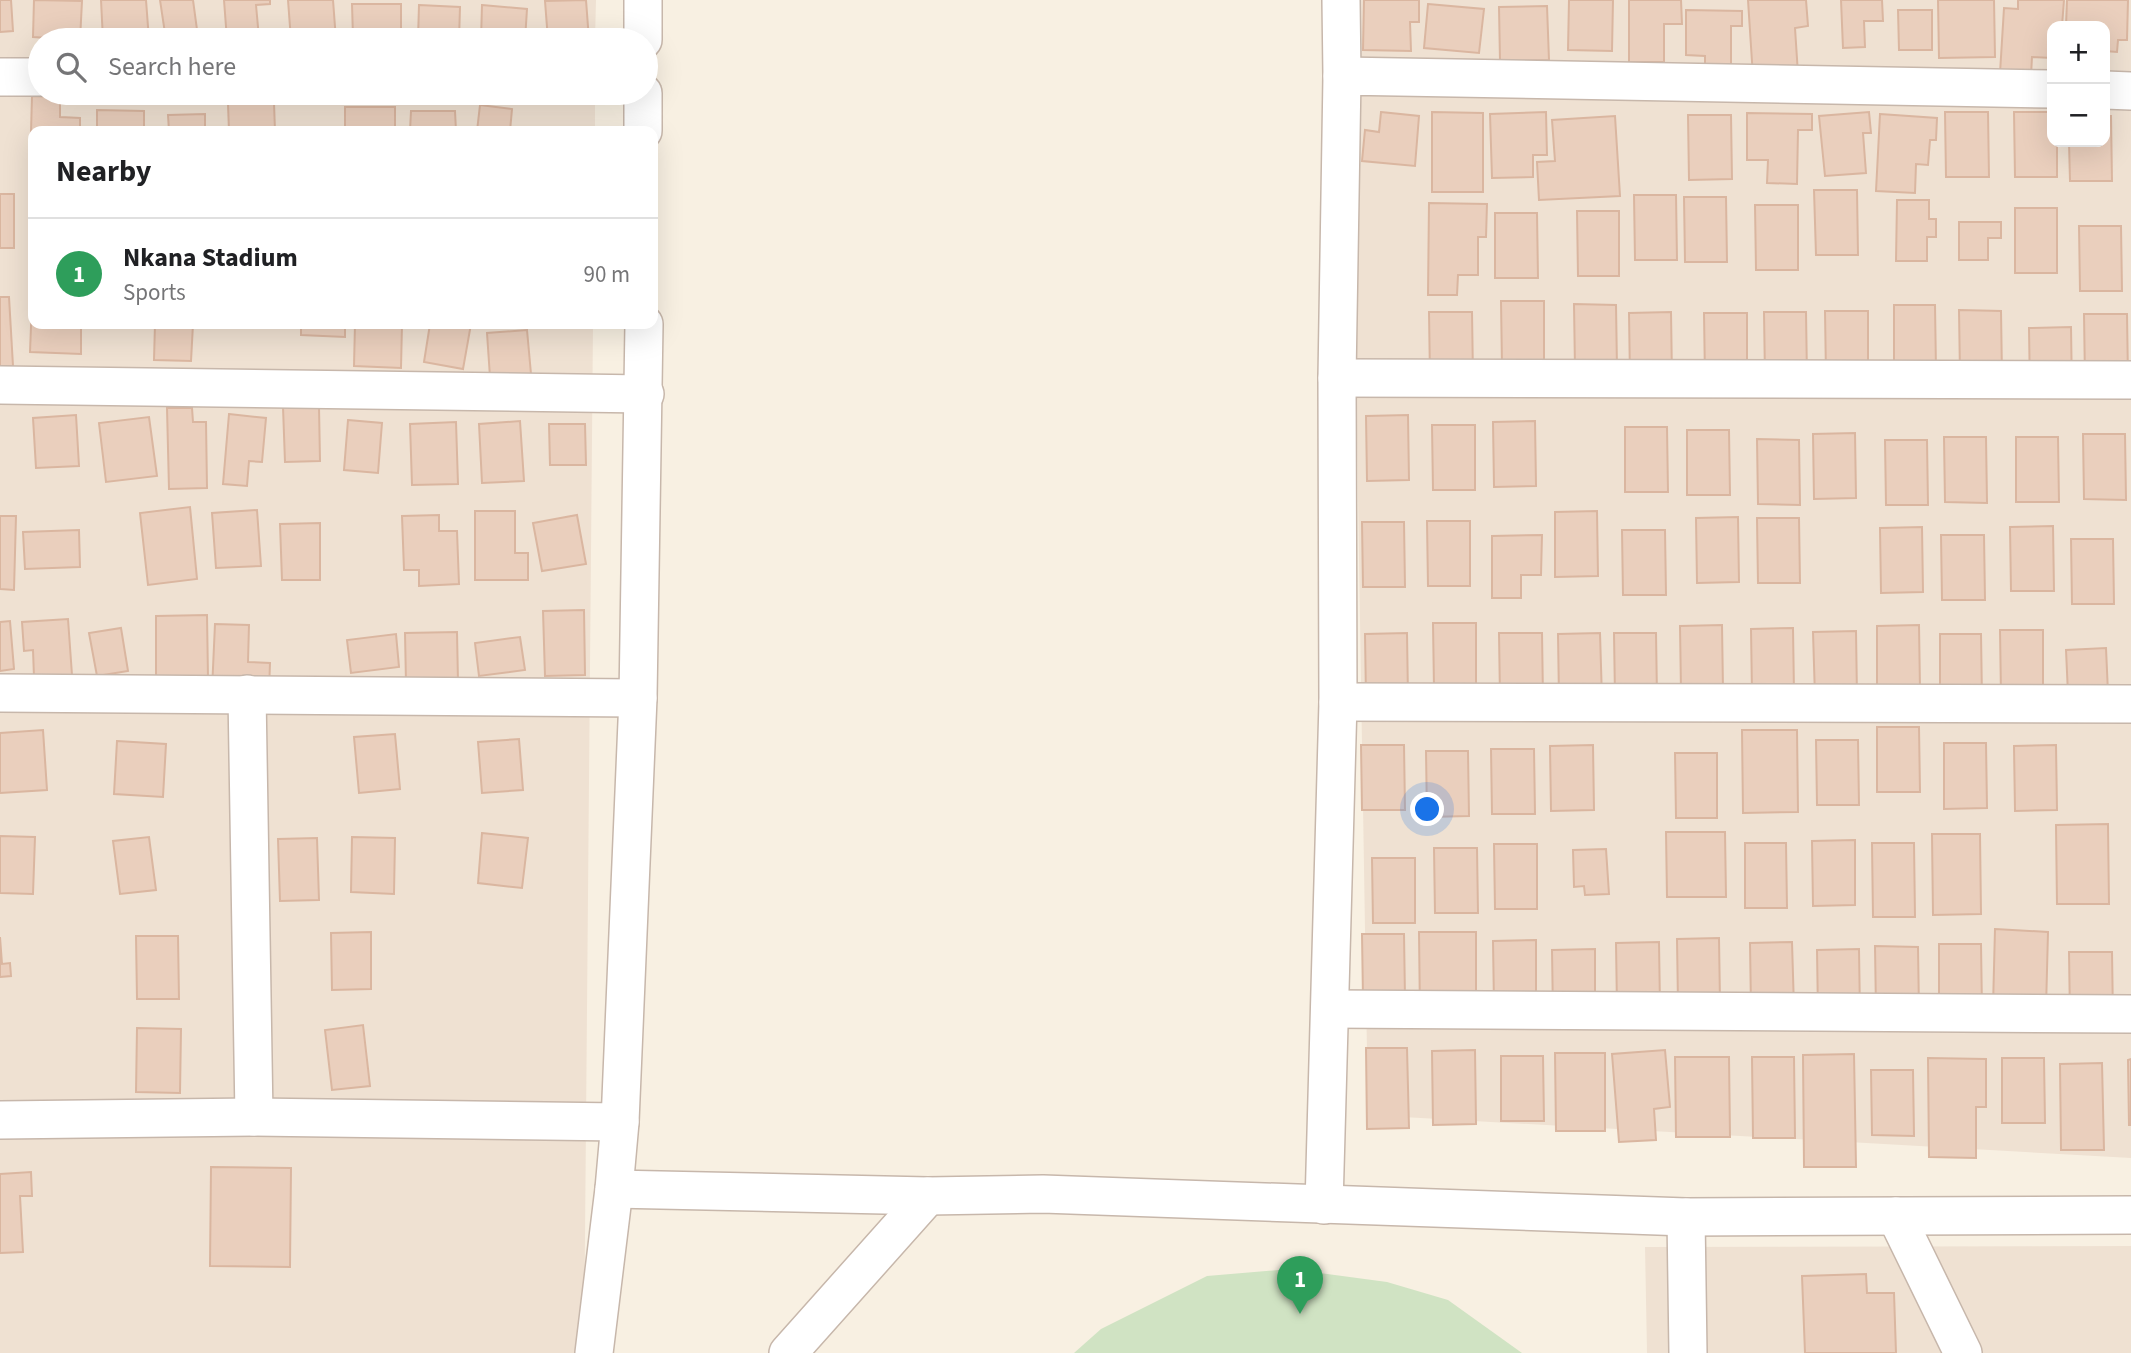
<!DOCTYPE html>
<html lang="en">
<head>
<meta charset="utf-8">
<style>
  body { margin:0; font-family:"Source Sans 3",sans-serif; background:#f2f2f2; color:#202124 }
  .controls { position:absolute; right:21px; top:21px; display:grid; overflow:hidden; border-radius:14px; box-shadow:0 7px 28px #0002 }
  .controls button { width:63px; height:63px; display:grid; place-items:center; padding:0; border:0; border-bottom:2px solid #e0e0e0; background:#fff; color:#202124; font:35px sans-serif }
  .you { position:absolute; left:1428px; top:810px; width:24px; height:24px; margin:-18px; border:5px solid #fff; border-radius:50%; background:#1a73e8; box-shadow:0 0 0 10px #1a73e833 }
  .badge { display:grid; place-items:center; width:46px; height:46px; border-radius:50%; background:#d37357; color:#fff; font-size:23px; font-weight:700 }
  .pin { position:absolute; translate:-50% -58px; filter:drop-shadow(0 2px 4px #0008) }
  .pin::after { content:''; position:absolute; top:37px; width:24px; height:21px; background:inherit; clip-path:polygon(0 0,100% 0,50% 100%) }
  .list { margin:0; padding:0; list-style:none }
  h2 { display:flex; justify-content:space-between; align-items:center; height:91px; margin:0; padding:0 28px; font-size:30px }
  h2 small { font-size:23px; font-weight:400; color:#757577 }
  .list li { display:grid; grid-template-columns:46px 1fr auto; gap:21px; align-items:center; box-sizing:border-box; height:112px; padding:0 28px; border-top:2px solid #e0e0e0 }
  .list b { display:block; font-size:26px; white-space:nowrap }
  .list p { margin:0; font-size:23px; white-space:nowrap; color:#757577 }
  .list em { font-size:23px; font-style:normal; color:#757577 }
  .icon { flex:none; width:38px; height:38px; fill:none; stroke:currentColor; stroke-width:2; stroke-linecap:round; stroke-linejoin:round }
  .map { position:relative; flex:none; width:2131px; height:1353px; overflow:hidden }
  .search { position:absolute; background:#fff; box-shadow:0 7px 28px #0002; left:28px; top:28px; width:630px; height:77px; display:flex; align-items:center; gap:18px; box-sizing:border-box; padding:0 24px; border-radius:38px; color:#757577; font-size:26px }
  .panel { position:absolute; background:#fff; box-shadow:0 7px 28px #0002; left:28px; top:126px; width:630px; height:203px; border-radius:14px }
  .map>svg:first-child { display:block }
</style>
</head>
<body>
<div class="map">
<svg width="2131" height="1353" viewBox="0 0 2131 1353">
  <rect width="100%" height="100%" fill="#f8f0e2"/>
  <g fill="#efe1d2" fill-rule="evenodd">
    <polygon points="0,0 596,0 595,40 40,40 40,93 595,93 595,131 33,131 33,324 593,324 584,1353 0,1353"/>
    <path d="M1350 0H2131V1158L1368 1115ZM2052 26H2105V142H2052Z"/>
    <polygon points="2131,1246 2131,1353 1647,1353 1645,1247"/>
  </g>
  <polygon fill="#d0e3c3" points="1290,1269 1387,1282 1448,1300 1522,1353 1074,1353 1101,1329 1207,1276"/>
  <g fill="#eacfbd" stroke="#dab6a0" stroke-width="2">
    <polygon points="0,0 11,0 13,31 0,32"/>
    <polygon points="34,0 82,1 80,40 33,37"/>
    <polygon points="101,0 146,0 149,40 103,40"/>
    <polygon points="160,0 193,0 198,37 166,40"/>
    <polygon points="224,0 270,0 270,4 256,5 259,38 227,40"/>
    <polygon points="288,0 333,0 336,40 291,40"/>
    <polygon points="586,0 589,40 548,40 545,1"/>
    <polygon points="1364,0 1419,0 1419,22 1410,22 1411,51 1363,50"/>
    <polygon points="1569,0 1613,0 1612,51 1568,50"/>
    <polygon points="1629,0 1681,0 1682,24 1664,24 1664,62 1629,62"/>
    <polygon points="1748,0 1806,0 1808,26 1795,28 1798,74 1753,77"/>
    <polygon points="1841,0 1882,0 1883,21 1864,21 1865,47 1843,48"/>
    <polygon points="1938,0 1994,0 1995,57 1939,58"/>
    <polygon points="2018,0 2064,0 2062,26 2052,26 2052,58 2032,57 2031,76 2000,73 2004,8 2018,9"/>
    <polygon points="2067,0 2128,0 2127,40 2118,40 2117,52 2105,51 2105,26 2066,26"/>
    <polygon points="352,4 401,4 401,36 353,37"/>
    <polygon points="1428,4 1484,9 1479,53 1424,48"/>
    <polygon points="419,5 460,7 459,40 418,39"/>
    <polygon points="482,5 527,9 525,40 481,40"/>
    <polygon points="1547,6 1549,60 1500,61 1499,7"/>
    <polygon points="1686,10 1742,11 1742,26 1731,26 1731,70 1705,69 1705,56 1686,55"/>
    <polygon points="1898,10 1932,10 1932,50 1899,50"/>
    <polygon points="32,96 60,97 60,117 80,118 80,131 33,131 33,168 30,168"/>
    <polygon points="274,103 275,131 229,131 228,104"/>
    <polygon points="480,105 512,109 510,131 477,131"/>
    <rect x="345" y="107" width="50" height="24"/>
    <polygon points="97,110 144,111 144,131 97,131"/>
    <polygon points="411,111 455,111 456,131 410,131"/>
    <polygon points="1381,112 1419,116 1415,166 1362,161 1365,130 1379,132"/>
    <polygon points="1432,112 1483,113 1483,192 1432,192"/>
    <polygon points="1546,112 1547,155 1533,155 1533,177 1492,178 1490,114"/>
    <polygon points="1869,112 1871,133 1863,133 1866,173 1825,176 1819,116"/>
    <polygon points="1945,112 1988,112 1989,177 1946,177"/>
    <polygon points="2014,112 2052,112 2052,142 2057,142 2057,177 2015,177"/>
    <polygon points="1747,113 1812,114 1812,130 1798,130 1797,184 1767,183 1768,160 1747,160"/>
    <polygon points="205,114 205,131 169,131 168,115"/>
    <polygon points="1880,114 1937,118 1936,140 1930,140 1928,165 1916,164 1915,193 1876,191"/>
    <polygon points="1688,115 1731,115 1732,179 1689,180"/>
    <polygon points="1615,116 1620,196 1539,200 1537,162 1555,161 1552,120"/>
    <polygon points="2105,116 2111,116 2112,181 2070,181 2069,142 2105,142"/>
    <polygon points="1814,190 1857,190 1858,255 1816,255"/>
    <rect x="0" y="194" width="14" height="54"/>
    <polygon points="1634,195 1676,195 1677,260 1635,260"/>
    <polygon points="1684,197 1726,197 1727,262 1685,262"/>
    <polygon points="1897,200 1929,200 1929,219 1936,219 1936,237 1927,237 1927,261 1896,261"/>
    <polygon points="1429,203 1487,204 1486,237 1478,237 1478,275 1458,275 1457,295 1428,295"/>
    <polygon points="1755,205 1798,205 1798,270 1756,270"/>
    <rect x="2015" y="208" width="42" height="65"/>
    <polygon points="1577,211 1619,211 1619,276 1578,276"/>
    <polygon points="1495,213 1537,213 1538,278 1495,278"/>
    <polygon points="1959,222 2001,222 2001,238 1988,238 1988,260 1959,260"/>
    <polygon points="2079,226 2121,226 2122,291 2080,291"/>
    <polygon points="0,297 9,297 13,366 0,366"/>
    <polygon points="32,301 33,324 81,324 81,354 30,352"/>
    <polygon points="1501,301 1544,301 1544,366 1502,366"/>
    <polygon points="1574,304 1616,305 1617,369 1575,369"/>
    <polygon points="1894,305 1935,305 1936,370 1894,370"/>
    <polygon points="1959,310 2001,311 2002,376 1960,375"/>
    <polygon points="1825,311 1868,311 1868,376 1826,376"/>
    <polygon points="1429,312 1472,312 1473,377 1430,377"/>
    <polygon points="1671,312 1672,378 1630,378 1629,313"/>
    <polygon points="1764,312 1806,312 1807,377 1765,377"/>
    <polygon points="1704,313 1747,313 1747,378 1705,378"/>
    <polygon points="2084,314 2127,314 2128,379 2085,379"/>
    <polygon points="155,324 193,324 191,361 154,360"/>
    <polygon points="301,324 345,324 345,337 301,335"/>
    <polygon points="355,324 402,324 401,368 354,366"/>
    <polygon points="430,324 471,324 463,369 424,362"/>
    <polygon points="2071,327 2072,392 2030,393 2029,328"/>
    <polygon points="527,330 531,374 490,377 487,333"/>
    <polygon points="283,407 319,407 320,461 285,462"/>
    <polygon points="167,408 192,408 193,422 206,422 207,488 169,489"/>
    <polygon points="229,414 266,418 262,462 249,461 247,486 223,484"/>
    <polygon points="76,415 79,466 36,468 33,418"/>
    <polygon points="1408,415 1409,480 1367,481 1366,416"/>
    <polygon points="149,417 157,476 106,482 99,423"/>
    <polygon points="348,420 382,423 378,473 344,470"/>
    <polygon points="520,421 524,481 482,483 479,424"/>
    <polygon points="1535,421 1536,486 1494,487 1493,422"/>
    <polygon points="456,422 458,484 412,485 410,424"/>
    <polygon points="549,424 585,424 586,465 550,465"/>
    <polygon points="1432,425 1475,425 1475,490 1433,490"/>
    <polygon points="1625,427 1667,427 1668,492 1625,492"/>
    <polygon points="1687,430 1729,430 1730,495 1687,495"/>
    <polygon points="1855,433 1856,498 1814,499 1813,434"/>
    <polygon points="2083,434 2125,434 2126,500 2084,499"/>
    <polygon points="1944,437 1986,437 1987,503 1945,502"/>
    <polygon points="2016,437 2058,437 2059,502 2016,502"/>
    <polygon points="1757,439 1799,440 1800,505 1758,504"/>
    <polygon points="1885,440 1927,440 1928,505 1886,505"/>
    <polygon points="190,507 197,579 148,585 140,513"/>
    <polygon points="257,510 261,566 216,568 212,513"/>
    <polygon points="475,511 515,511 515,553 528,553 528,580 475,580"/>
    <polygon points="1597,511 1598,576 1555,577 1555,512"/>
    <polygon points="439,515 439,531 457,531 459,584 419,586 419,570 404,570 402,516"/>
    <polygon points="577,515 586,564 542,571 533,523"/>
    <polygon points="0,516 16,516 14,590 0,589"/>
    <polygon points="1738,517 1739,582 1697,583 1696,518"/>
    <polygon points="1757,518 1799,518 1800,583 1758,583"/>
    <polygon points="1427,521 1470,521 1470,586 1428,586"/>
    <polygon points="1362,522 1404,522 1405,587 1363,587"/>
    <polygon points="320,523 320,580 282,580 280,524"/>
    <polygon points="2053,526 2054,591 2011,591 2010,527"/>
    <polygon points="1922,527 1923,592 1881,593 1880,528"/>
    <polygon points="79,530 80,567 25,569 23,532"/>
    <polygon points="1622,530 1665,530 1666,595 1623,595"/>
    <polygon points="1542,535 1541,575 1521,575 1521,598 1492,598 1492,536"/>
    <polygon points="1941,535 1984,535 1985,600 1942,600"/>
    <polygon points="2071,539 2113,539 2114,604 2072,604"/>
    <polygon points="584,610 585,675 545,676 543,611"/>
    <polygon points="207,615 208,678 156,678 156,616"/>
    <polygon points="68,619 72,675 34,677 33,650 24,651 22,622"/>
    <polygon points="10,621 14,669 0,671 0,622"/>
    <polygon points="1433,623 1476,623 1476,688 1434,688"/>
    <polygon points="215,624 249,625 248,662 270,663 269,691 212,690"/>
    <polygon points="1722,625 1723,690 1681,691 1680,626"/>
    <polygon points="1919,625 1920,690 1877,691 1877,626"/>
    <polygon points="121,628 128,671 97,676 89,633"/>
    <polygon points="1793,628 1794,693 1752,694 1751,629"/>
    <polygon points="2000,630 2043,630 2043,695 2001,695"/>
    <polygon points="1856,631 1857,697 1815,697 1813,632"/>
    <polygon points="457,632 458,682 406,683 405,633"/>
    <polygon points="1407,633 1408,698 1366,699 1365,634"/>
    <polygon points="1499,633 1542,633 1543,698 1500,698"/>
    <polygon points="1600,633 1602,699 1559,699 1558,634"/>
    <polygon points="1614,633 1656,633 1657,697 1615,697"/>
    <polygon points="396,634 399,667 351,673 347,640"/>
    <polygon points="1940,634 1981,634 1982,699 1940,699"/>
    <polygon points="520,637 525,670 479,676 475,643"/>
    <polygon points="2106,648 2108,693 2068,694 2066,650"/>
    <polygon points="1877,727 1919,727 1920,792 1877,792"/>
    <polygon points="43,730 47,790 0,793 0,733"/>
    <polygon points="1742,730 1797,730 1798,812 1743,813"/>
    <polygon points="395,734 400,789 359,793 354,737"/>
    <polygon points="519,739 523,790 482,793 478,742"/>
    <polygon points="1816,740 1858,740 1859,805 1817,805"/>
    <polygon points="117,741 166,744 163,797 114,794"/>
    <polygon points="1944,743 1986,743 1987,808 1944,809"/>
    <polygon points="1361,745 1404,745 1405,810 1362,810"/>
    <polygon points="1593,745 1594,810 1551,811 1550,746"/>
    <polygon points="2056,745 2057,810 2015,811 2014,746"/>
    <polygon points="1491,749 1534,749 1535,814 1492,814"/>
    <polygon points="1426,751 1468,751 1469,816 1427,817"/>
    <polygon points="1675,753 1717,753 1717,818 1676,818"/>
    <polygon points="2108,824 2109,904 2057,904 2056,825"/>
    <polygon points="1666,832 1725,832 1726,897 1667,897"/>
    <polygon points="482,833 528,838 522,888 478,883"/>
    <polygon points="1932,834 1980,834 1981,914 1933,915"/>
    <polygon points="0,836 35,837 33,894 0,893"/>
    <polygon points="149,837 156,890 120,894 113,841"/>
    <polygon points="352,837 395,838 394,894 351,892"/>
    <polygon points="317,838 319,900 280,901 278,839"/>
    <polygon points="1855,840 1855,905 1813,906 1812,841"/>
    <polygon points="1745,843 1786,843 1787,908 1745,908"/>
    <polygon points="1872,843 1914,843 1915,917 1873,917"/>
    <polygon points="1494,844 1537,844 1537,909 1495,909"/>
    <polygon points="1434,848 1477,848 1478,913 1435,913"/>
    <polygon points="1606,849 1609,894 1585,895 1584,886 1574,887 1573,850"/>
    <polygon points="1372,858 1415,858 1415,923 1373,923"/>
    <polygon points="1995,929 2048,932 2046,1009 1993,1007"/>
    <polygon points="371,932 371,989 332,990 331,933"/>
    <polygon points="1419,932 1476,932 1476,1014 1420,1015"/>
    <polygon points="1362,934 1404,934 1405,998 1363,999"/>
    <polygon points="136,936 178,936 179,999 137,999"/>
    <polygon points="0,937 2,964 10,963 11,976 0,977"/>
    <polygon points="1719,938 1720,1003 1678,1004 1677,939"/>
    <polygon points="1536,940 1536,1005 1494,1006 1493,941"/>
    <polygon points="1659,942 1660,1007 1617,1008 1616,943"/>
    <polygon points="1792,942 1794,1008 1751,1008 1750,943"/>
    <polygon points="1939,944 1981,944 1982,1009 1939,1009"/>
    <polygon points="1875,946 1918,947 1919,1011 1876,1011"/>
    <polygon points="1595,949 1595,1014 1553,1015 1552,950"/>
    <polygon points="1859,949 1860,1014 1818,1014 1817,950"/>
    <polygon points="2069,952 2112,952 2113,1017 2070,1017"/>
    <polygon points="363,1025 370,1086 332,1090 325,1030"/>
    <polygon points="137,1028 181,1029 180,1093 136,1092"/>
    <polygon points="1366,1048 1407,1048 1409,1128 1367,1129"/>
    <polygon points="1475,1050 1476,1124 1433,1125 1432,1051"/>
    <polygon points="1665,1050 1670,1107 1654,1109 1656,1140 1619,1142 1612,1054"/>
    <polygon points="1555,1053 1605,1053 1605,1131 1556,1131"/>
    <polygon points="1854,1054 1856,1167 1804,1167 1803,1055"/>
    <polygon points="1501,1056 1543,1056 1544,1121 1501,1121"/>
    <polygon points="1675,1057 1729,1057 1730,1137 1676,1137"/>
    <polygon points="1752,1057 1794,1057 1795,1138 1753,1138"/>
    <polygon points="1928,1058 1986,1059 1986,1107 1976,1107 1976,1158 1929,1157"/>
    <polygon points="2002,1058 2044,1058 2045,1123 2002,1123"/>
    <polygon points="2131,1059 2131,1125 2129,1125 2128,1060"/>
    <polygon points="2102,1063 2104,1150 2061,1150 2060,1064"/>
    <polygon points="1871,1070 1913,1070 1914,1136 1872,1135"/>
    <polygon points="211,1167 291,1168 290,1267 210,1266"/>
    <polygon points="31,1172 32,1196 20,1196 23,1252 0,1253 0,1174"/>
    <polygon points="1866,1274 1867,1293 1894,1293 1896,1353 1805,1353 1802,1276"/>
  </g>
  <g fill="none" stroke-linecap="round" stroke-linejoin="round">
    <g stroke="#c7b7ab" stroke-width="40">
      <g id="minor">
        <polyline points="1341,0 1342,76"/>
        <polyline points="643,40 643,0"/>
        <polyline points="0,77 40,77"/>
        <polyline points="2105,90 2131,91"/>
        <polyline points="643,93 643,131"/>
        <polyline points="1337,378 2131,380"/>
        <polyline points="0,385 645,394"/>
        <polyline points="0,693 638,698"/>
        <polyline points="247,694 254,1117"/>
        <polyline points="1338,702 2131,704"/>
        <polyline points="1330,1009 2131,1014"/>
        <polyline points="0,1120 254,1117 620,1122"/>
        <polyline points="614,1189 928,1196 1043,1194 1686,1217 2131,1215"/>
        <polyline points="1324,1205 1338,702 1337,378 1342,76 2052,89"/>
        <polyline points="1896,1216 1963,1353"/>
        <polyline points="1686,1217 1688,1353"/>
        <polyline points="594,1353 614,1189 620,1122 638,698 644,324"/>
        <polyline points="788,1353 928,1196"/>
      </g>
    </g>
    <use href="#minor" stroke="#fff" stroke-width="37"/>
  </g>
</svg>
<div class="controls">
<button>+</button>
<button>−</button>
</div>
<div class="you"></div>
<div class="pin badge" style="left:1300px;top:1314px;background:#2e9e5b">1</div>
<div class="search"><svg class="icon" aria-label="search" viewBox="0 0 24 24"><circle cx="10" cy="10" r="6"/><path d="M15 15l6 6"/></svg>Search here</div>
<section class="panel">
<h2>Nearby<small></small></h2>
<ul class="list">
<li><span class="badge" style="background:#2e9e5b">1</span><div><b>Nkana Stadium</b><p>Sports</p></div><em>90 m</em></li>
</ul>
</section>
</div>
</body>
</html>
